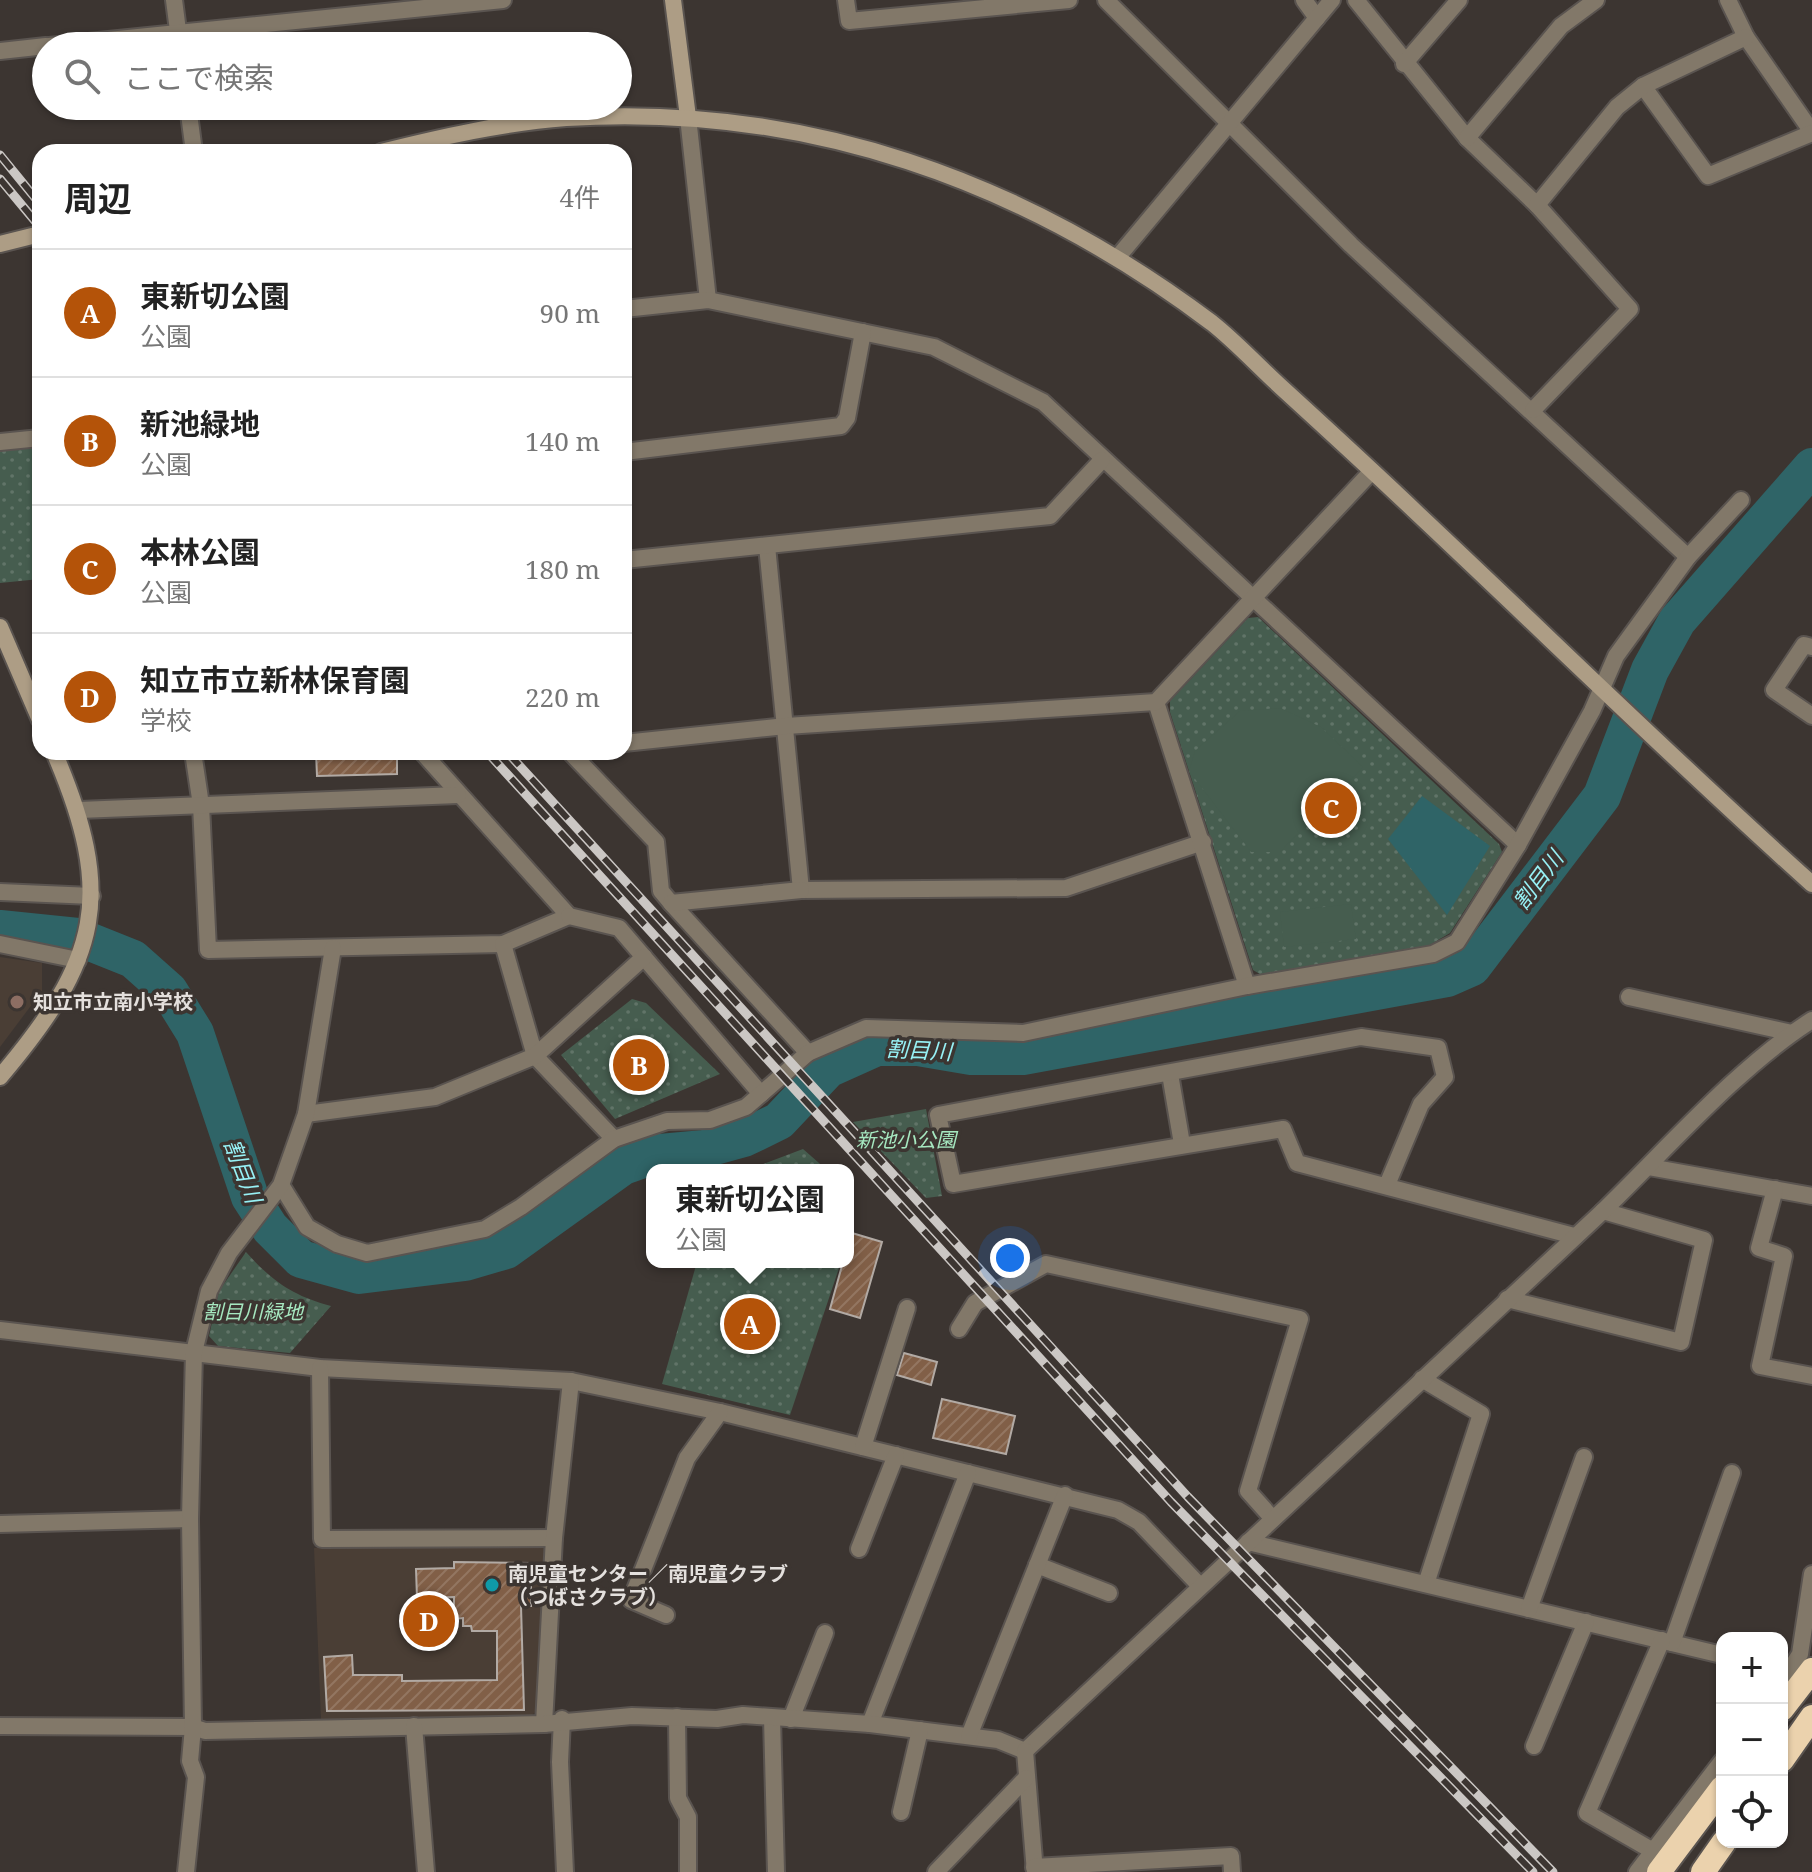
<!DOCTYPE html>
<html lang="ja">
<head>
<meta charset="utf-8">
<style>
  body { margin:0; font-family:"Noto Serif","Noto Sans JP",serif; background:#f2f2f2; color:#222 }
  .controls { position:absolute; right:24px; bottom:24px; display:grid; overflow:hidden; border-radius:16px; box-shadow:0 2px 6px #0004 }
  .controls button { width:72px; height:72px; display:grid; place-items:center; padding:0; border:0; border-bottom:2px solid #e0e0e0; background:#fff; color:#222; font:40px sans-serif }
  .you { position:absolute; left:1010px; top:1258px; width:28px; height:28px; margin:-20px; border:6px solid #fff; border-radius:50%; background:#1a73e8; box-shadow:0 0 0 12px #1a73e833 }
  .badge { display:grid; place-items:center; width:52px; height:52px; border-radius:50%; background:#b45309; color:#fff; font-size:26px; font-weight:700 }
  .pin { position:absolute; translate:-50% -50%; border:4px solid #fff; box-shadow:0 2px 8px #0006 }
  .popup { position:absolute; left:646px; top:1164px; width:208px; height:104px; box-sizing:border-box; display:grid; place-content:center; border-radius:16px; background:#fff; filter:drop-shadow(0 2px 6px #0005); font-size:26px; white-space:nowrap; color:#767676 }
  .popup b { font-size:30px; color:#222 }
  .popup::after { content:''; position:absolute; left:50%; top:100%; margin-left:-16px; border:16px solid transparent; border-top-color:#fff }
  .list { margin:0; padding:0; list-style:none }
  h2 { display:flex; justify-content:space-between; align-items:center; height:104px; margin:0; padding:0 32px; font-size:34px }
  h2 small { font-size:26px; font-weight:400; color:#767676 }
  .list li { display:grid; grid-template-columns:52px 1fr auto; gap:24px; align-items:center; box-sizing:border-box; height:128px; padding:0 32px; border-top:2px solid #e0e0e0 }
  .list b { display:block; font-size:30px; white-space:nowrap }
  .list p { margin:0; font-size:26px; white-space:nowrap; color:#767676 }
  .list em { font-size:26px; font-style:normal; color:#767676 }
  .icon { flex:none; width:44px; height:44px; fill:none; stroke:currentColor; stroke-width:2; stroke-linecap:round; stroke-linejoin:round }
  .map { position:relative; flex:none; width:1812px; height:1872px; overflow:hidden }
  .search { position:absolute; background:#fff; box-shadow:0 2px 6px #0004; left:32px; top:32px; width:600px; height:88px; display:flex; align-items:center; gap:20px; box-sizing:border-box; padding:0 28px; border-radius:44px; color:#767676; font-size:30px }
  .panel { position:absolute; background:#fff; box-shadow:0 2px 6px #0004; left:32px; top:144px; width:600px; height:616px; border-radius:24px }
  .map>svg:first-child { display:block }
</style>
</head>
<body>
<div class="map">
<svg width="1812" height="1872" viewBox="0 0 1812 1872">
  <defs>
    <pattern id="park-dots" width="8" height="8" patternUnits="userSpaceOnUse" patternTransform="scale(2)"><rect width="8" height="8" fill="#465d4f"/><path d="M2 2h.1M6 6h.1" fill="none" stroke="#617468" stroke-width="1.8" stroke-linecap="round"/></pattern>
    <pattern id="building-hatch" width="6" height="6" patternUnits="userSpaceOnUse" patternTransform="scale(2)"><rect width="6" height="6" fill="#815f47"/><path d="M-1 1l2-2M0 6l6-6M5 7l2-2" fill="none" stroke="#937661"/></pattern>
  </defs>
  <rect width="100%" height="100%" fill="#3c3531"/>
  <g fill="#4a3e35">
    <polygon points="0,957 42,963 42,991 0,1047"/>
    <polygon points="543,1547 547,1555 539,1709 532,1715 321,1720 314,1548"/>
  </g>
  <g fill="url(#park-dots)">
    <polygon points="40,446 40,579 0,583 0,451"/>
    <polygon points="1258,617 1499,844 1502,852 1450,933 1423,949 1265,977 1253,970 1170,712 1170,701 1248,618"/>
    <polygon points="632,999 646,1003 720,1074 615,1119 561,1055"/>
    <polygon points="926,1109 942,1196 926,1198 853,1122"/>
    <polygon points="803,1149 827,1170 747,1170"/>
    <path d="M246 1252C272 1281 293 1296 331 1306L290 1353 218 1346 209 1336 219 1291Z"/>
    <polygon points="697,1262 841,1262 790,1415 662,1384"/>
  </g>
  <g fill="#465d4f">
    <polygon points="1280,708 1321,727 1363,767 1280,852 1251,852 1189,771 1195,751 1240,711"/>
    <polygon points="1351,904 1356,939 1284,947 1280,912"/>
  </g>
  <polygon fill="#2f6467" points="1422,796 1490,846 1447,915 1388,839"/>
  <g fill="none" stroke-linecap="round" stroke-linejoin="round">
    <polyline stroke="#2f6467" stroke-width="38" points="0,929 78,937 133,959 169,991 195,1033 250,1197 270,1228 301,1259 359,1275 465,1262 506,1250 623,1166 660,1153 704,1149 744,1138 779,1121 828,1069 877,1047 918,1047 971,1056 1023,1056 1447,978 1472,967 1602,796 1650,670 1677,621 1812,467"/>
  </g>
  <g fill="url(#building-hatch)" stroke="#b2aaa4" stroke-width="2">
    <polygon points="316,752 397,752 397,774 317,776"/>
    <polygon points="852,1233 882,1242 860,1318 830,1309 843,1262 848,1262"/>
    <polygon points="904,1353 937,1362 931,1385 897,1375"/>
    <polygon points="942,1399 1015,1416 1006,1454 933,1438"/>
    <polygon points="454,1562 531,1563 531,1606 521,1606 524,1710 327,1711 324,1657 352,1655 353,1675 402,1675 402,1681 497,1680 497,1631 472,1631 471,1626 463,1626 463,1618 454,1619 454,1597 417,1598 416,1569 454,1568"/>
  </g>
  <g fill="none" stroke-linecap="round" stroke-linejoin="round">
    <g stroke="#5a5450" stroke-width="20">
      <g id="street">
        <polyline points="174,0 180,46"/>
        <polyline points="846,0 849,21 1069,0"/>
        <polyline points="1106,0 1351,245 1688,557"/>
        <polyline points="1304,0 1317,18"/>
        <polyline points="1356,0 1467,138 1537,205 1630,309 1533,410"/>
        <polyline points="1728,0 1746,37 1812,132"/>
        <polyline points="49,46 503,0"/>
        <polyline points="0,51 46,46"/>
        <polyline points="1404,64 1459,0"/>
        <polyline points="1643,86 1708,176 1812,133"/>
        <polyline points="188,106 194,152"/>
        <polyline points="688,117 708,300"/>
        <polyline points="1467,138 1561,26 1596,0"/>
        <polyline points="1537,205 1617,107 1643,86 1746,37"/>
        <polyline points="1117,258 1332,0"/>
        <polyline points="624,309 708,300 934,347 1043,402 1518,845"/>
        <polyline points="0,442 40,438"/>
        <polyline points="624,452 841,426 847,418 863,332"/>
        <polyline points="767,546 801,890 1066,888 1203,842"/>
        <polyline points="624,560 1050,516 1102,460"/>
        <polyline points="1812,647 1804,645 1774,690 1812,716"/>
        <polyline points="1156,702 1247,986"/>
        <polyline points="624,743 786,726 1156,702 1372,471"/>
        <polyline points="193,752 201,805 208,950 503,944 569,916 422,752"/>
        <polyline points="570,752 656,842 661,891 671,903 808,1053"/>
        <polyline points="79,810 458,795"/>
        <polyline points="0,892 92,896"/>
        <polyline points="671,903 801,890"/>
        <polyline points="569,916 619,928 761,1094"/>
        <polyline points="0,944 78,960"/>
        <polyline points="503,944 535,1056 614,1139"/>
        <polyline points="1629,997 1792,1033"/>
        <polyline points="1170,1074 1182,1144"/>
        <polyline points="306,1114 435,1097 535,1056 644,957"/>
        <polyline points="1649,1167 1812,1196"/>
        <polyline points="281,1185 307,1227 337,1244 367,1253 485,1229 521,1207 614,1139 667,1121 710,1120 746,1107 808,1053 866,1028 1023,1033 1247,986 1433,954 1457,942 1518,845 1592,711 1616,656 1688,557 1741,500"/>
        <polyline points="1387,1185 1421,1104 1445,1077 1438,1048 1361,1037 938,1115 953,1184 1283,1129 1297,1163 1574,1236"/>
        <polyline points="1775,1189 1759,1248 1784,1256 1760,1366 1812,1376"/>
        <polyline points="1507,1299 1681,1342 1704,1240 1603,1211"/>
        <polyline points="959,1329 975,1303 1046,1264 1300,1319 1248,1491 1273,1519"/>
        <polyline points="0,1330 320,1368 571,1381 720,1412 1118,1510 1139,1522 1200,1586"/>
        <polyline points="320,1368 322,1539 554,1538"/>
        <polyline points="1422,1379 1481,1414 1426,1584"/>
        <polyline points="863,1447 907,1308"/>
        <polyline points="0,1524 190,1519"/>
        <polyline points="1248,1542 1722,1655"/>
        <polyline points="859,1549 896,1455"/>
        <polyline points="1037,1565 1109,1593"/>
        <polyline points="1529,1609 1584,1457"/>
        <polyline points="666,1615 631,1600 687,1458 720,1412"/>
        <polyline points="1672,1643 1732,1473"/>
        <polyline points="1782,1682 1800,1654 1812,1574"/>
        <polyline points="677,1717 678,1798 688,1817 688,1872"/>
        <polyline points="772,1718 776,1872"/>
        <polyline points="562,1719 560,1762 565,1872"/>
        <polyline points="791,1719 825,1633"/>
        <polyline points="544,1724 554,1538 571,1381"/>
        <polyline points="870,1724 968,1473"/>
        <polyline points="0,1726 193,1727 205,1731 544,1724 632,1716 717,1719 743,1715 870,1724 998,1740 1025,1751"/>
        <polyline points="414,1726 426,1872"/>
        <polyline points="969,1736 1065,1495"/>
        <polyline points="1534,1746 1586,1622"/>
        <path d="M1025 1751 1603 1211C1667 1149 1738 1067 1812 1020"/>
        <polyline points="1025,1751 1035,1872"/>
        <polyline points="901,1812 920,1730"/>
        <polyline points="1653,1851 1587,1813 1662,1640"/>
        <polyline points="1034,1867 1231,1856 1232,1872"/>
        <polyline points="186,1872 196,1777 190,1761 193,1727 190,1519 194,1352 209,1291 229,1253 281,1185 306,1114 333,948"/>
        <polyline points="936,1872 1026,1778"/>
        <polyline points="1637,1872 1722,1761"/>
      </g>
    </g>
    <g stroke="#5a5450" stroke-width="20">
      <g id="secondary">
        <polyline points="673,0 688,117"/>
        <path d="M381 152C441 137 503 123 566 118 805 103 1022 180 1212 323 1236 342 1258 366 1281 387 1327 429 1374 472 1419 515 1550 638 1678 764 1812 884"/>
        <polyline points="0,244 40,234"/>
        <polyline points="0,627 40,720"/>
        <path d="M0 1077C100 959 116 896 54 752"/>
      </g>
    </g>
    <g stroke="#5a5450" stroke-width="28">
      <g id="highway">
        <polyline points="1782,1709 1812,1670"/>
        <polyline points="1782,1760 1812,1717"/>
        <polyline points="1659,1872 1722,1788"/>
        <polyline points="1703,1872 1724,1842"/>
      </g>
    </g>
    <use href="#street" stroke="#827869" stroke-width="16"/>
    <use href="#secondary" stroke="#ad9d85" stroke-width="16"/>
    <use href="#highway" stroke="#ebd2ad" stroke-width="24"/>
    <g stroke="#cbc7c4" stroke-width="9">
      <g id="rail">
        <polyline points="0,155 40,204"/>
        <polyline points="0,179 40,227"/>
        <polyline points="487,752 1171,1502 1533,1872"/>
        <polyline points="507,752 1188,1497 1553,1872"/>
      </g>
    </g>
    <use href="#rail" stroke="#3c3531" stroke-width="6" stroke-dasharray="18" stroke-linecap="butt"/>
  </g>
  <circle fill="#8d6e63" stroke="#3c3531" stroke-width="3" cx="17" cy="1002" r="8"/>
  <circle fill="#0f9aa8" stroke="#3c3531" stroke-width="3" cx="492" cy="1585" r="8"/>
  <g text-anchor="middle" stroke-width="7" stroke-linejoin="round" paint-order="stroke">
    <g font-size="20" font-weight="bold" fill="#e4e0dd" stroke="#3c3531" text-anchor="start">
      <text x="33" y="1009">知立市立南小学校</text>
      <text x="508" y="1581">南児童センター／南児童クラブ<tspan x="508" dy="23">（つばさクラブ）</tspan></text>
    </g>
    <g font-size="20" font-style="italic" fill="#a6e8c0" stroke="#3c3531">
      <text x="906" y="1147">新池小公園</text>
      <text x="253" y="1319">割目川緑地</text>
    </g>
    <g font-size="22" font-style="italic" fill="#97f1f5" stroke="#3c3531">
      <text transform="translate(1538 880) rotate(-53)" y="8">割目川</text>
      <text transform="translate(919 1050) rotate(3)" y="8">割目川</text>
      <text transform="translate(243 1171) rotate(69)" y="8">割目川</text>
    </g>
  </g>
</svg>
<div class="controls">
<button>+</button>
<button>−</button>
<button><svg class="icon" aria-label="locate" viewBox="0 0 24 24"><circle cx="12" cy="12" r="6"/><path d="M12 2v4M12 18v4M2 12h4M18 12h4"/></svg></button>
</div>
<div class="you"></div>
<div class="pin badge" style="left:750px;top:1324px">A</div>
<div class="popup"><b>東新切公園</b>公園</div>
<div class="pin badge" style="left:639px;top:1065px">B</div>
<div class="pin badge" style="left:1331px;top:808px">C</div>
<div class="pin badge" style="left:429px;top:1621px">D</div>
<div class="search"><svg class="icon" aria-label="search" viewBox="0 0 24 24"><circle cx="10" cy="10" r="6"/><path d="M15 15l6 6"/></svg>ここで検索</div>
<section class="panel">
<h2>周辺<small>4件</small></h2>
<ul class="list">
<li><span class="badge">A</span><div><b>東新切公園</b><p>公園</p></div><em>90 m</em></li>
<li><span class="badge">B</span><div><b>新池緑地</b><p>公園</p></div><em>140 m</em></li>
<li><span class="badge">C</span><div><b>本林公園</b><p>公園</p></div><em>180 m</em></li>
<li><span class="badge">D</span><div><b>知立市立新林保育園</b><p>学校</p></div><em>220 m</em></li>
</ul>
</section>
</div>
</body>
</html>
